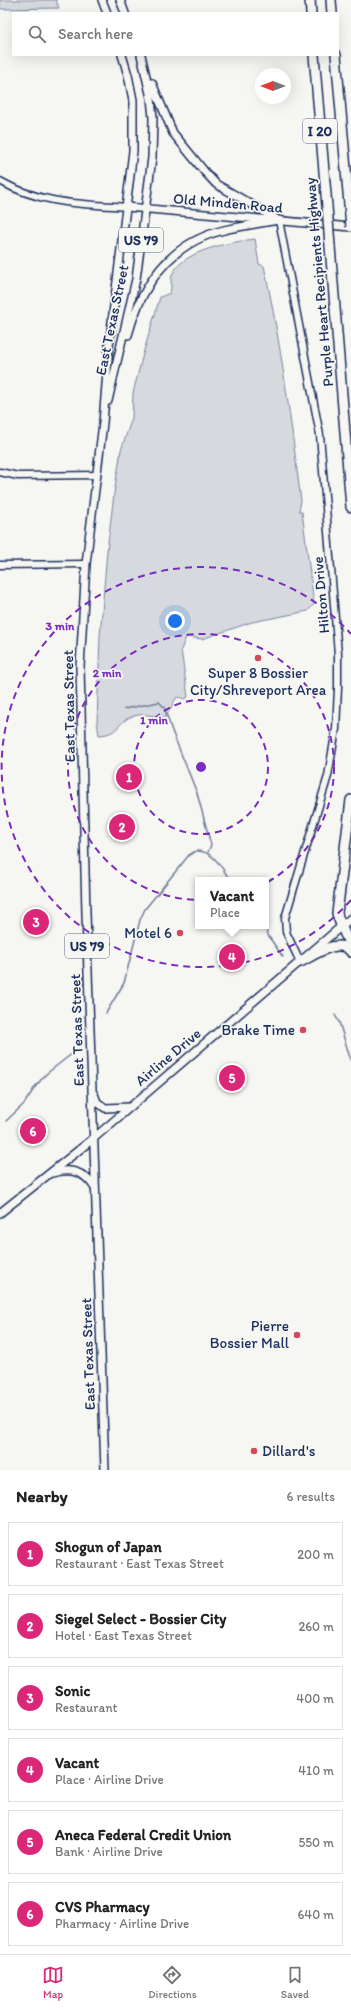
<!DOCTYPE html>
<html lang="en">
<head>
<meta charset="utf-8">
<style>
  body { margin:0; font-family:Itim,sans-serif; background:#f6f6f6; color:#222 }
  .compass { position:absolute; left:255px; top:68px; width:36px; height:36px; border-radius:50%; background:#fff; box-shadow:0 4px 16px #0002; rotate:270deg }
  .you { position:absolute; left:175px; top:621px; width:14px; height:14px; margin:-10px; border:3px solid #fff; border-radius:50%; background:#1a73e8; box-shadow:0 0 0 6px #1a73e833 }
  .badge { display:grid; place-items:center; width:26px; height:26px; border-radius:50%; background:#db2777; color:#fff; font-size:13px; font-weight:700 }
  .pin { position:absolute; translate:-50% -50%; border:2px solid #fff; box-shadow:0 1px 4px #0006 }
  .popup { position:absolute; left:195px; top:877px; width:74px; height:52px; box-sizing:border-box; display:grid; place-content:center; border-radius:0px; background:#fff; filter:drop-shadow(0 1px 3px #0005); font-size:13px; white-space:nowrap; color:#767676 }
  .popup b { font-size:15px; color:#222 }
  .popup::after { content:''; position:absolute; left:50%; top:100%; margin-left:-8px; border:8px solid transparent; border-top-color:#fff }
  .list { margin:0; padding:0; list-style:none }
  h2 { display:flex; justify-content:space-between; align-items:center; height:52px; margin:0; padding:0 16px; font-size:17px }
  h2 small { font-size:13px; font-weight:400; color:#767676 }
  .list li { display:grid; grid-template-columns:26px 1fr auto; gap:12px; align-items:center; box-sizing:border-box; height:64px; margin:0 8px 8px; padding:0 8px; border:1px solid #e0e0e0; border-radius:0px }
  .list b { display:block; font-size:15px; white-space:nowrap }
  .list p { margin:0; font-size:13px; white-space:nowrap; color:#767676 }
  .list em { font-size:13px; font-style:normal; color:#767676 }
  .icon { flex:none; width:22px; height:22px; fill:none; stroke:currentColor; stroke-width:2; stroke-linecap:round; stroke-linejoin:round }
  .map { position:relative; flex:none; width:351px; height:1470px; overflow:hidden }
  .search { position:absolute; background:#fff; box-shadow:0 4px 16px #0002; left:12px; right:12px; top:12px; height:44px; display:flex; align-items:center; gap:10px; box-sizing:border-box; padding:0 14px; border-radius:0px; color:#767676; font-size:15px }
  .sheet { height:484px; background:#fff }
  nav { display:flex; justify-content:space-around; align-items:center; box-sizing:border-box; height:56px; border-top:1px solid #e0e0e0; background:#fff; font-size:11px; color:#767676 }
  nav a { display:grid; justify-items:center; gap:2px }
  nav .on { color:#db2777 }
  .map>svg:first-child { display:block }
</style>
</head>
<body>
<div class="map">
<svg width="351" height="1470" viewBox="0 0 351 1470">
  <rect width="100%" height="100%" fill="#f6f6f2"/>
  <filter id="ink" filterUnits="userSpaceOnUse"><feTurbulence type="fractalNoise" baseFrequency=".025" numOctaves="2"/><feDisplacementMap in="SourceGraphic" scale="8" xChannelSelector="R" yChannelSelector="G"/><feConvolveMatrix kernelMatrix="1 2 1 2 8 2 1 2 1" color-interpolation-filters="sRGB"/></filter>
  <g filter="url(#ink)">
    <g fill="#d6d9dd" stroke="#78849e">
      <polygon points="0,0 56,0 59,8 0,9"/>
      <path d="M255 239 259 264 264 266C281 343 291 422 301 501L299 511 302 512 314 604 308 611 252 622 202 639 186 637 181 650 188 697 185 699 179 697 176 698 166 717C155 717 141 712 131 717 116 723 120 734 99 735L97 722 100 636 107 551 114 494 121 450 132 418 133 393 143 354 160 297 170 293C172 287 170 280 172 275 182 250 232 242 255 239Z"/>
    </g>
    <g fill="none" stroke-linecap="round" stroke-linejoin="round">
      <g stroke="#717e99" stroke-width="1.5">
        <polyline points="124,709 159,702 164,707 172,731 197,793 211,845 208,852"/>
        <polyline points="264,926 269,937 283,957"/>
        <path d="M106 1013 124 983 140 920 145 909 189 855 196 851C213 850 222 868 230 880"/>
        <polyline points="335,1015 339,1022 351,1061"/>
        <polyline points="6,1121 24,1104 35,1087 46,1074 73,1053"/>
      </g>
      <g stroke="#1b2f5e" stroke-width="9">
        <g id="minor">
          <path d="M0 181C40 204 82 204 127 207"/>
          <polyline points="279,220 320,435 338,654 338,688 336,729 328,776 285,918 286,932 300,962"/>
          <polyline points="0,472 18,476 97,475"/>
          <polyline points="0,565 86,564"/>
        </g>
      </g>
      <g stroke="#1b2f5e" stroke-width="10">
        <g id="major">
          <polyline points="102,0 107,13"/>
          <polyline points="120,0 125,13"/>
          <polyline points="152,83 173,133 204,171 216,184 275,218"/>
          <polyline points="127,207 351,227"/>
          <path d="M128 335C142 283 170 243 224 230 242 226 261 223 279 220"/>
          <polyline points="108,401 136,279 152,158 153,118 151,98 141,55"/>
          <polyline points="94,1094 97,1102 105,1108 130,1107"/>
          <path d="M52 1173C71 1168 84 1171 95 1188"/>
          <polyline points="0,1213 94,1138 351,918"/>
          <polyline points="105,1470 86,913 80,667 86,564 103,423 109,346 133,151 133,100 128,75 122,55"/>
        </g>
      </g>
      <g stroke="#1b2f5e" stroke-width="12">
        <g id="highway">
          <polyline points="310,0 311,13"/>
          <polyline points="331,0 332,13"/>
          <polyline points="314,55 327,206"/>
          <polyline points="336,55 349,204"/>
          <polyline points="330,246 351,507"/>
          <path d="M351 800 337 913C338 921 348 939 351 949"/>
          <path d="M300 962C313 956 340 936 351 952"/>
        </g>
      </g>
      <use href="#minor" stroke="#f6f6f2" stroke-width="6"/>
      <use href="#major" stroke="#f6f6f2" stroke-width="7"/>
      <use href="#highway" stroke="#f6f6f2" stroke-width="9"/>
      <g stroke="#1b2f5e" stroke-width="12" stroke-linecap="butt">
        <g id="highway-bridge">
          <polyline points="349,204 351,227"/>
          <polyline points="327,206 330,246"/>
        </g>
      </g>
      <use href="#highway-bridge" stroke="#f6f6f2" stroke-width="9"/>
    </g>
  </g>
  <g fill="none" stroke="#7b2cbf" stroke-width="2" stroke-dasharray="7 5">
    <circle cx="201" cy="767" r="67"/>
    <circle cx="201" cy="767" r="133"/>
    <path d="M351 900A200 200 0 1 1 351 634"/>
  </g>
  <g fill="#d1495b" stroke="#f6f6f2" stroke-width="1.5">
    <circle cx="258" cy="658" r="4"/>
    <circle cx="180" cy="933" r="4"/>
    <circle cx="303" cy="1030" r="4"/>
    <circle cx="297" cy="1335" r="4"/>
    <circle cx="254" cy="1451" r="4"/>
  </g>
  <g text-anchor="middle" stroke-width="3.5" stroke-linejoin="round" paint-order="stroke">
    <g fill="#f6f6f2" stroke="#5d6b8a" stroke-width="1">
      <rect x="303" y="119" width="34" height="24" rx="3"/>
      <rect x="119" y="228" width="44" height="24" rx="3"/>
      <rect x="65" y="934" width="44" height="24" rx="3"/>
    </g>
    <g font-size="14" font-weight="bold" fill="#1b2f5e">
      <text x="320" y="136">I 20</text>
      <text x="141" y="245">US 79</text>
      <text x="87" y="951">US 79</text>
    </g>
    <g font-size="15" fill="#1b2f5e" stroke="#f6f6f2">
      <text transform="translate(228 203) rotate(5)" y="5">Old Minden Road</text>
      <text transform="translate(319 282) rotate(-95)" y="5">Purple Heart Recipients Highway</text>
      <text transform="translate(112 320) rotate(-78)" y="5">East Texas Street</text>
      <text transform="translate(321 595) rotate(-95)" y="5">Hilton Drive</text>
      <text transform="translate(69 706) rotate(-91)" y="5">East Texas Street</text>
      <text transform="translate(77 1030) rotate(-92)" y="5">East Texas Street</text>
      <text transform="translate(168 1057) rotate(-40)" y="5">Airline Drive</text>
      <text transform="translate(88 1354) rotate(-92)" y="5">East Texas Street</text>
    </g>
    <g font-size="15" fill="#1b2f5e" stroke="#f6f6f2" text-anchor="end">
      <text x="258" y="678" text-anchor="middle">Super 8 Bossier<tspan x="258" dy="17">City/Shreveport Area</tspan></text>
      <text x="172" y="938">Motel 6</text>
      <text x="295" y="1035">Brake Time</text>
      <text x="289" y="1331">Pierre<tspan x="289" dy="17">Bossier Mall</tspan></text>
      <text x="262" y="1456" text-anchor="start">Dillard's</text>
    </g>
  </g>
  <circle cx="201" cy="767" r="6" fill="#7b2cbf" stroke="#f6f6f2" stroke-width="2"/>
  <g font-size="12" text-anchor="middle" font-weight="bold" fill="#7b2cbf" stroke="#f6f6f2" stroke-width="3.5" stroke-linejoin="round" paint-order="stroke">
    <text x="60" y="630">3 min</text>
    <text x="107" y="677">2 min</text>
    <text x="154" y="724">1 min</text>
  </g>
</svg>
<svg class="compass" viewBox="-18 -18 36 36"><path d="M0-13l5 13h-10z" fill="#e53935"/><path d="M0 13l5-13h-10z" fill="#767676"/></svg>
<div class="you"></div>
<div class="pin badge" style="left:129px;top:777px">1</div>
<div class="pin badge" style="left:122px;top:827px">2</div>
<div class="pin badge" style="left:36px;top:922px">3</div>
<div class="pin badge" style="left:232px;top:957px">4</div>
<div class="popup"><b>Vacant</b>Place</div>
<div class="pin badge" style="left:232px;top:1078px">5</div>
<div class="pin badge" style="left:33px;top:1131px">6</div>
<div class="search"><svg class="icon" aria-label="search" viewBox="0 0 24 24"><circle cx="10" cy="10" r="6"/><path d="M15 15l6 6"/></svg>Search here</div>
</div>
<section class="sheet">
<h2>Nearby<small>6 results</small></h2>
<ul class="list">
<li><span class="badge">1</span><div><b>Shogun of Japan</b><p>Restaurant · East Texas Street</p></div><em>200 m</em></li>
<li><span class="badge">2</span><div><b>Siegel Select - Bossier City</b><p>Hotel · East Texas Street</p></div><em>260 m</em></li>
<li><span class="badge">3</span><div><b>Sonic</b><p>Restaurant</p></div><em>400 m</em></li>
<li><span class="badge">4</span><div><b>Vacant</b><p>Place · Airline Drive</p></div><em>410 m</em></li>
<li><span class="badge">5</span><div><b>Aneca Federal Credit Union</b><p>Bank · Airline Drive</p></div><em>550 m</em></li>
<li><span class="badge">6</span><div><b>CVS Pharmacy</b><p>Pharmacy · Airline Drive</p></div><em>640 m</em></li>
</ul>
</section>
<nav>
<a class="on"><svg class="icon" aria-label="map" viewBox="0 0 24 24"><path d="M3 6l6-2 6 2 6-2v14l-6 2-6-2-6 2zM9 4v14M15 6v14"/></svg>Map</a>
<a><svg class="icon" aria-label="directions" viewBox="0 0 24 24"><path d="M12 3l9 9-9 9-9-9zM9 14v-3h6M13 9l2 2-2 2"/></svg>Directions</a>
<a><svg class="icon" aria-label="saved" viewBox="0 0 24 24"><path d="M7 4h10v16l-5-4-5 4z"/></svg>Saved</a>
</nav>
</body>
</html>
